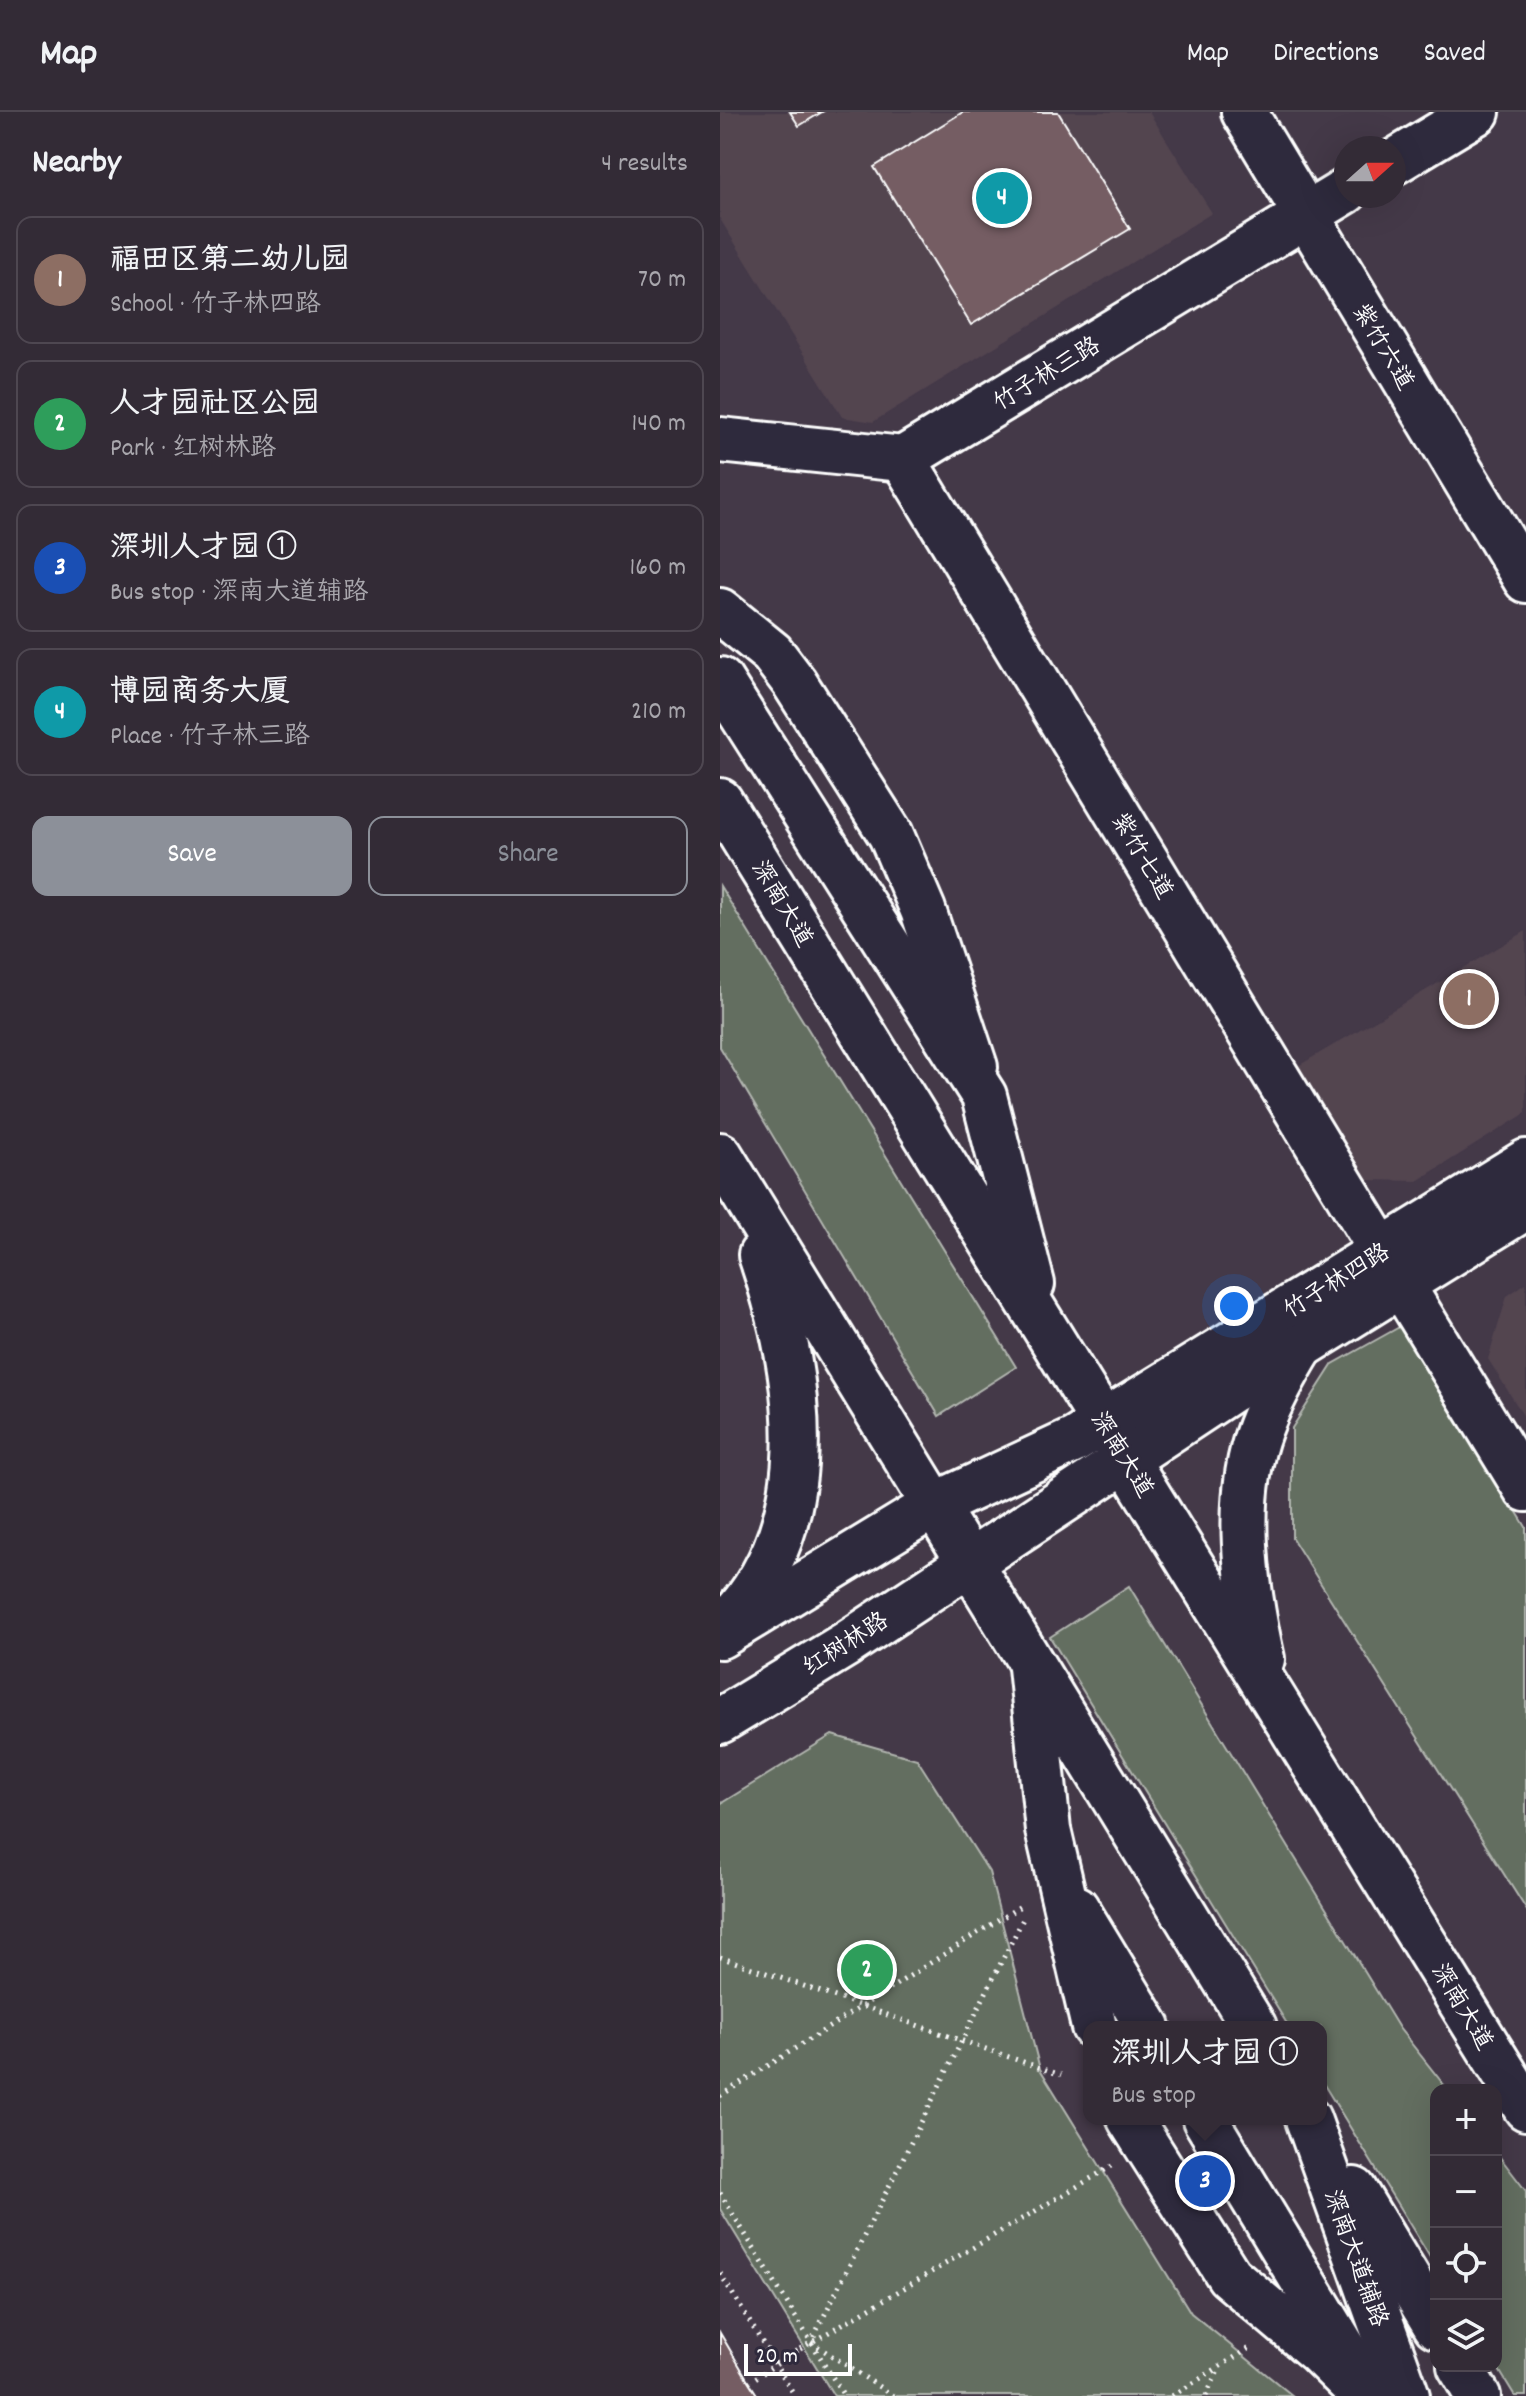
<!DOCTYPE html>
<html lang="en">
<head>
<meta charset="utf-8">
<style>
  body { margin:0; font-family:Dekko,"LXGW WenKai TC",sans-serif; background:#3e3742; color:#f1f3f6 }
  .controls { position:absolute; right:24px; bottom:24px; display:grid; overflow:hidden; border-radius:16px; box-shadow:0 8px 32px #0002 }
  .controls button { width:72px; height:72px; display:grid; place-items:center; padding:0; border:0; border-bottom:2px solid #4e4751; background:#332b36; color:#f1f3f6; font:40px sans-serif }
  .compass { position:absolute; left:614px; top:24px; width:72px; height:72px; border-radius:50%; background:#332b36; box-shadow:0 8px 32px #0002; rotate:69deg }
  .scale { position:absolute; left:24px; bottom:20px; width:108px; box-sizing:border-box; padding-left:8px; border:4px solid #fff; border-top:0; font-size:22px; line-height:28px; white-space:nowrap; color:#fff; -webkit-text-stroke:6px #2f2a3d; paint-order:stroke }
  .you { position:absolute; left:514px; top:1194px; width:28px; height:28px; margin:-20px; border:6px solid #fff; border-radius:50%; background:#1a73e8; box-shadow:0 0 0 12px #1a73e833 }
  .badge { display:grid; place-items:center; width:52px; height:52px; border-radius:50%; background:#8c9099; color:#fff; font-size:26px; font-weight:700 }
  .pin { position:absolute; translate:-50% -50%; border:4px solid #fff; box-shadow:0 2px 8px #0006 }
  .popup { position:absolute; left:363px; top:1909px; width:244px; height:104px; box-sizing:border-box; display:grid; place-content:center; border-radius:16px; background:#332b36; filter:drop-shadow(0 2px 6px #0005); font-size:26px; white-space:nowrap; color:#a9a7ad }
  .popup b { font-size:30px; color:#f1f3f6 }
  .popup::after { content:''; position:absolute; left:50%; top:100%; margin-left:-16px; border:16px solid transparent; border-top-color:#332b36 }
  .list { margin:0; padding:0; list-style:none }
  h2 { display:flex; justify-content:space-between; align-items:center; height:104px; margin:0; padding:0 32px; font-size:34px }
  h2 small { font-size:26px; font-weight:400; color:#a9a7ad }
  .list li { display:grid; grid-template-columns:52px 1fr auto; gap:24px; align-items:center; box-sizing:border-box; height:128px; margin:0 16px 16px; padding:0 16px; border:2px solid #4e4751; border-radius:16px }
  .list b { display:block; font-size:30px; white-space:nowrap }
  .list p { margin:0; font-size:26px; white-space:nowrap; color:#a9a7ad }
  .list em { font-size:26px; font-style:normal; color:#a9a7ad }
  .actions { display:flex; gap:16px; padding:24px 32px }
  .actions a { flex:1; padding:18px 0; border:2px solid #8c9099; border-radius:16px; text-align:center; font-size:28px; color:#8c9099 }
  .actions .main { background:#8c9099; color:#fff }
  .icon { flex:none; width:44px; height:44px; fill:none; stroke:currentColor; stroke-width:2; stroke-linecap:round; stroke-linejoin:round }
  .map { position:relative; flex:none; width:806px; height:2284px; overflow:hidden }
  header { display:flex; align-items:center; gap:48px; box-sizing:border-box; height:112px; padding:0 40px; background:#332b36; border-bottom:2px solid #4e4751 }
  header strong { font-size:38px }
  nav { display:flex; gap:44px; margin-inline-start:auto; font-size:28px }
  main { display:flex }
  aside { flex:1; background:#332b36 }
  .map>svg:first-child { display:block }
</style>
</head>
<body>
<header>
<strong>Map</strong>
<nav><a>Map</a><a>Directions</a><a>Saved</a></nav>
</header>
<main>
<aside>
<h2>Nearby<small>4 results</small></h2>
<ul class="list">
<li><span class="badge" style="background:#8d6e63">1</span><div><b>福田区第二幼儿园</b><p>School · 竹子林四路</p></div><em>70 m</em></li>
<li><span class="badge" style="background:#2e9e5b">2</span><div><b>人才园社区公园</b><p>Park · 红树林路</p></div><em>140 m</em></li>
<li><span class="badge" style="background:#1a4fb4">3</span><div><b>深圳人才园 ①</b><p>Bus stop · 深南大道辅路</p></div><em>160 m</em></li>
<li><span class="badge" style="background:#0f9aa8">4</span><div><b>博园商务大厦</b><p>Place · 竹子林三路</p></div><em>210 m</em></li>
</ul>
<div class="actions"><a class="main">Save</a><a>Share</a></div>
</aside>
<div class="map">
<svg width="806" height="2284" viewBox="0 0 806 2284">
  <rect width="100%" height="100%" fill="#443948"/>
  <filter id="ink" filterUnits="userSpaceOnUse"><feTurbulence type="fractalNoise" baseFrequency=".0125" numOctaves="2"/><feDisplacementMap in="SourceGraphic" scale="16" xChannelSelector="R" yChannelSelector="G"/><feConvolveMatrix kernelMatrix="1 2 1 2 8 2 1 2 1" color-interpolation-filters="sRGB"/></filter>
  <g filter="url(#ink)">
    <g fill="#524450">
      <polygon points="0,0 429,0 492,101 153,310 122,305 0,107"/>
      <polygon points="806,819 806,1001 697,1069 645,1068 578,954"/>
      <polygon points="806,1171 806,1308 768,1247 787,1184"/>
    </g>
    <g fill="#646e61" stroke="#b2b6b0" stroke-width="2">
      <polygon points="0,774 296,1255 219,1304 0,935"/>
      <polygon points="683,1213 806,1415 806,1797 572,1426 572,1316 613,1252"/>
      <polygon points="409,1474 679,1916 728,1978 716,1978 716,2155 601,1968 601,1915 569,1915 330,1525"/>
      <polygon points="112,1623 197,1647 269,1760 320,1957 471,2201 573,2284 114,2284 0,2097 0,1692"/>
      <polygon points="776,2040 806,2079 806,2284 795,2284 776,2253"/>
    </g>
    <g fill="#745d63" stroke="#fff" stroke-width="2">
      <polygon points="70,0 102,0 79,14"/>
      <polygon points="243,0 338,0 410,117 251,213 154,55"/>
      <polygon points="0,2221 29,2270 38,2284 0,2284"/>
    </g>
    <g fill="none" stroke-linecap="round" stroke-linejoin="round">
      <g stroke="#fff" stroke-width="50">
        <g id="minor">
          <polyline points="524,0 806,468"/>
          <polyline points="674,50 757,0"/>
          <polyline points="0,328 183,347 626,79"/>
          <polyline points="183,347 662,1139"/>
          <polyline points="0,499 52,541 74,570 171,723 203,798 255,955"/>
          <polyline points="681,1172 806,1377"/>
          <polyline points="0,1524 213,1394 355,1328 806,1050"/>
          <polyline points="311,1555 328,1718 374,1915"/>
          <polyline points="0,1609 125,1533 511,1278 806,1095"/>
          <polyline points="356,1796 428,1915"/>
          <polyline points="410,2007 509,2164 599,2240 644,2284"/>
          <polyline points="485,2007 637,2258"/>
        </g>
      </g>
      <g stroke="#fff" stroke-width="50">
        <g id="major">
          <polyline points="0,568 264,984 312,1172"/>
          <polyline points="0,689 806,1996"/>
          <polyline points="0,1043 534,1915"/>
          <path d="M0 1518C105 1418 83 1267 41 1143"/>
          <path d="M542 1547C526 1475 513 1387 540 1316 551 1287 566 1260 582 1234"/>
          <polyline points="588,2007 687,2284"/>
          <polyline points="634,2078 716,2214"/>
          <polyline points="740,2254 758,2284"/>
        </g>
      </g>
      <g stroke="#fff" stroke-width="5" stroke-dasharray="2 6" stroke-linecap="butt">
        <polyline points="0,1845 341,1963"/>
        <polyline points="0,1984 302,1793"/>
        <polyline points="0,2081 124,2284"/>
        <polyline points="0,2161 75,2284"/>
        <polyline points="80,2237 392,2054"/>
        <polyline points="173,2284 91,2230 305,1803"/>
        <polyline points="452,2284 533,2234"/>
        <polyline points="486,2284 500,2255"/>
      </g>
      <use href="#minor" stroke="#2f2a3d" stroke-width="44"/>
      <use href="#major" stroke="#2f2a3d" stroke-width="44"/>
      <polyline stroke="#fff" stroke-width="5" stroke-dasharray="2 6" stroke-linecap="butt" points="29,2270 80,2237"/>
    </g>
  </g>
  <g text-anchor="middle" stroke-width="6" stroke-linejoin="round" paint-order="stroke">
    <g font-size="24" fill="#fff" stroke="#2f2a3d">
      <text transform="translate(664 234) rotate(59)" y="8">紫竹六道</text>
      <text transform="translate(326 261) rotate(-31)" y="8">竹子林三路</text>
      <text transform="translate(423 743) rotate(59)" y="8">紫竹七道</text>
      <text transform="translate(63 791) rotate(59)" y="8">深南大道</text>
      <text transform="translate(616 1168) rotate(-32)" y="8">竹子林四路</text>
      <text transform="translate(403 1342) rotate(58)" y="8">深南大道</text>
      <text transform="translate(125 1531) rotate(-33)" y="8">红树林路</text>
      <text transform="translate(743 1894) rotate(59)" y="8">深南大道</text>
      <text transform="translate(637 2146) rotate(70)" y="8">深南大道辅路</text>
    </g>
  </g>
</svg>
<div class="controls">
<button>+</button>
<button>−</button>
<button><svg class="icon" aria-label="locate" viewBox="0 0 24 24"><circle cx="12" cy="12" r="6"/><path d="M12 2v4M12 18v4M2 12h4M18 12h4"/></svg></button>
<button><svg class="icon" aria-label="layers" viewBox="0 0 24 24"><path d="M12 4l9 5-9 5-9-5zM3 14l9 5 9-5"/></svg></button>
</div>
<svg class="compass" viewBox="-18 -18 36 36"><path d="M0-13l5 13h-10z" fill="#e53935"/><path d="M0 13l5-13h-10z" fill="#a9a7ad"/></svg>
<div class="scale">20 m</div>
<div class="you"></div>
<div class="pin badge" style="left:749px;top:887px;background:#8d6e63">1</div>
<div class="pin badge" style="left:147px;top:1858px;background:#2e9e5b">2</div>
<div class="pin badge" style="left:485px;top:2069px;background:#1a4fb4">3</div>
<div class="popup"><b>深圳人才园 ①</b>Bus stop</div>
<div class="pin badge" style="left:282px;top:86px;background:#0f9aa8">4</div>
</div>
</main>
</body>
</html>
